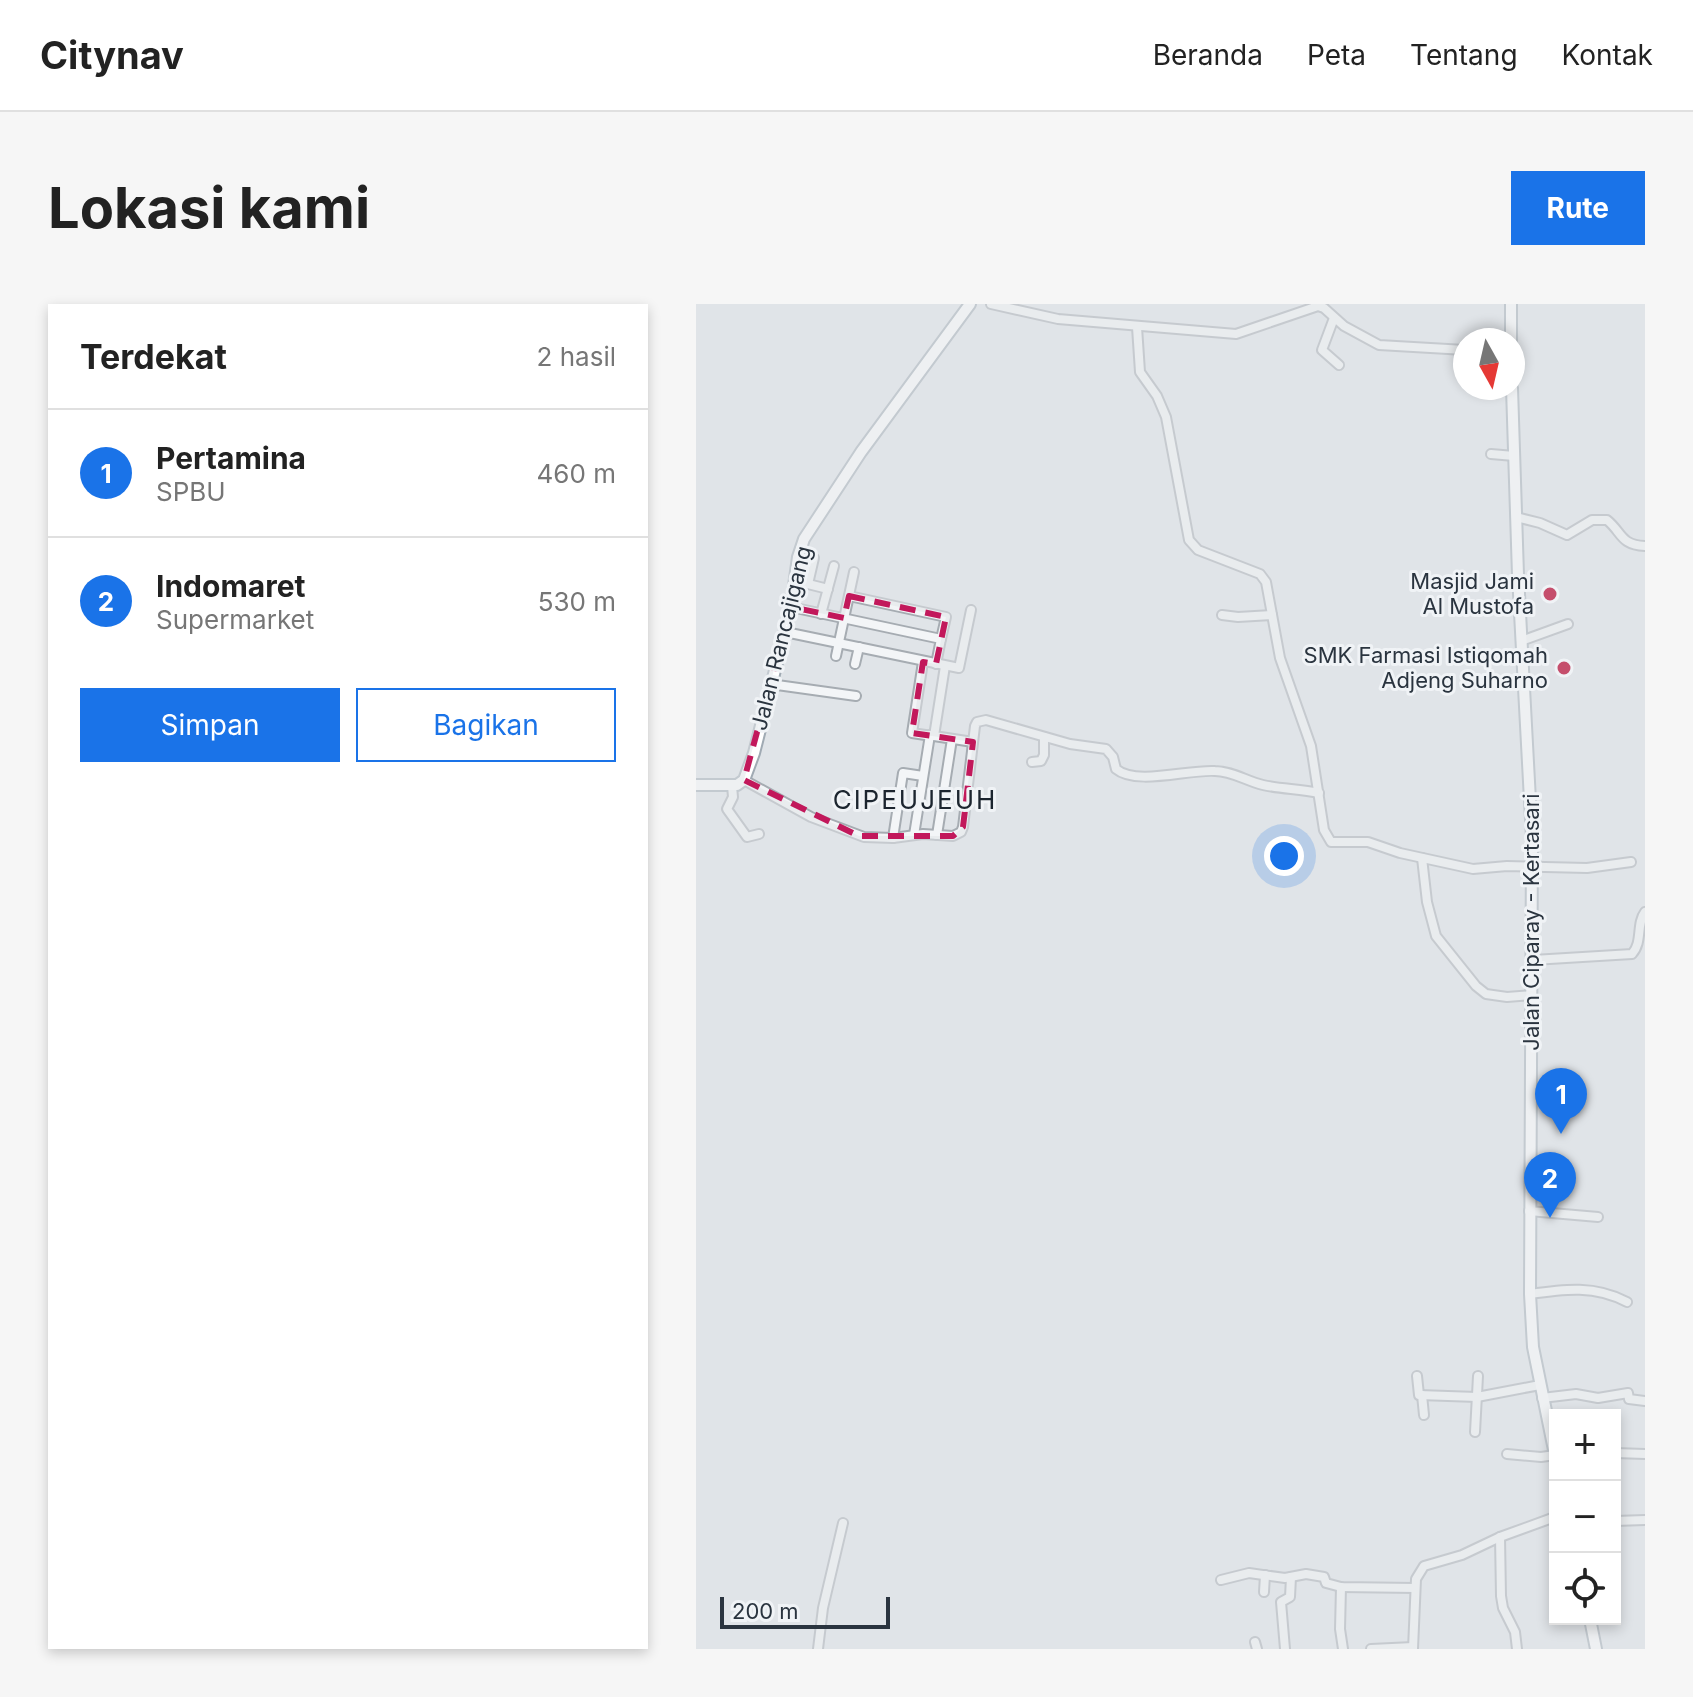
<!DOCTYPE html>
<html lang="id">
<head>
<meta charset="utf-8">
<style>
  body { margin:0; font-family:Inter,sans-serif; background:#f6f6f6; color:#222 }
  .controls { position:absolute; right:24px; bottom:24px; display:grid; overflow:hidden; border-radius:0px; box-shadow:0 4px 12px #0003 }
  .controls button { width:72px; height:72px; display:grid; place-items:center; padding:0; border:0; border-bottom:2px solid #e0e0e0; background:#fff; color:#222; font:40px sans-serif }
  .compass { position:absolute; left:757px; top:24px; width:72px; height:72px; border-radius:50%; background:#fff; box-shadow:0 4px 12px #0003; rotate:172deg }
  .scale { position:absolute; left:24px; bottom:20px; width:170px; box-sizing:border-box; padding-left:8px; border:4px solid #2a343f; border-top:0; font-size:22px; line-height:28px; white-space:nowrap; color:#2a343f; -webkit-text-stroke:6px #f0f3f6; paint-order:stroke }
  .you { position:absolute; left:588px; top:552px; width:28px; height:28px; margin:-20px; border:6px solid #fff; border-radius:50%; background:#1a73e8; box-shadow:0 0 0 12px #1a73e833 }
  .badge { display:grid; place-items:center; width:52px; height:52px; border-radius:50%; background:#1a73e8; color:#fff; font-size:26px; font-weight:700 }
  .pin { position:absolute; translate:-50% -66px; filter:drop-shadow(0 2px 4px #0008) }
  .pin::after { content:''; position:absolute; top:42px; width:28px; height:24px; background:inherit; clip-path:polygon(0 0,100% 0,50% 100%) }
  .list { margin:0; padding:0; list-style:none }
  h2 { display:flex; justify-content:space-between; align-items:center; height:104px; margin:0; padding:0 32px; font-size:34px }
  h2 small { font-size:26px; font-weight:400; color:#767676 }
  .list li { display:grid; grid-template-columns:52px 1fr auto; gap:24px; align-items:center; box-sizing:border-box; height:128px; padding:0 32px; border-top:2px solid #e0e0e0 }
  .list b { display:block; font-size:30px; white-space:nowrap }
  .list p { margin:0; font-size:26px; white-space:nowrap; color:#767676 }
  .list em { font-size:26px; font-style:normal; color:#767676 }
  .actions { display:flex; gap:16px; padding:24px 32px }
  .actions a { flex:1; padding:18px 0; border:2px solid #1a73e8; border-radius:0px; text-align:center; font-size:28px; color:#1a73e8 }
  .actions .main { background:#1a73e8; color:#fff }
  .icon { flex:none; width:44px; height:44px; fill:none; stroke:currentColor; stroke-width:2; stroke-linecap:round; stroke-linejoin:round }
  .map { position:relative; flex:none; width:949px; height:1345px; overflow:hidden; border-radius:0px }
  header { display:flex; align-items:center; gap:48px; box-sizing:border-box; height:112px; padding:0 40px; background:#fff; border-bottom:2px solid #e0e0e0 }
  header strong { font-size:38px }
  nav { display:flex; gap:44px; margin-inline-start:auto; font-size:28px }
  .intro { display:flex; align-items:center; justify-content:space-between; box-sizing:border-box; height:192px; padding:0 48px }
  h1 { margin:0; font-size:56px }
  .button { padding:20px 36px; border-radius:0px; background:#1a73e8; color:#fff; font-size:28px; font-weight:700 }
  main { display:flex; gap:48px; padding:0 48px }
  aside { flex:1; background:#fff; border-radius:0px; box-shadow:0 4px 12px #0003 }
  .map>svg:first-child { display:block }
</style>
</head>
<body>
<header>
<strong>Citynav</strong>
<nav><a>Beranda</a><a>Peta</a><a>Tentang</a><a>Kontak</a></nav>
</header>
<div class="intro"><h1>Lokasi kami</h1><a class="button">Rute</a></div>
<main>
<aside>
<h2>Terdekat<small>2 hasil</small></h2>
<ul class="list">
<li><span class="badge">1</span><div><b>Pertamina</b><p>SPBU</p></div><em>460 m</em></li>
<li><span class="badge">2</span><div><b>Indomaret</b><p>Supermarket</p></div><em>530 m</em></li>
</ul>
<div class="actions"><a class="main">Simpan</a><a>Bagikan</a></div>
</aside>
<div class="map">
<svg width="949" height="1345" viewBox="0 0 949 1345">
  <rect width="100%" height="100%" fill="#e0e4e8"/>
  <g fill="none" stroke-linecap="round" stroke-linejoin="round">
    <g stroke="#a6acb2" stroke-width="12">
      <g id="minor">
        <polyline points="295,0 362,15 540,30 622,2 628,4 648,22 683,41 769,46"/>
        <polyline points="638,14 626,46 643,61"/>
        <polyline points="441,23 444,68 461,92 470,113 493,236 502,246 564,270 570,278 584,354 615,442 628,526 635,538 672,538 704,549 777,565 811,562 891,564 935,558"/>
        <polyline points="795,150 818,152"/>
        <path d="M820 213 844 219 871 231 896 216H911C926 228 924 241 949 242"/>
        <polyline points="118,254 112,280 132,285"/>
        <polyline points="153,292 250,313 245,335"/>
        <polyline points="95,303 245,335 240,360"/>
        <polyline points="125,310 138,262"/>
        <polyline points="526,311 542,313 576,311"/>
        <polyline points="94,329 263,364 275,306"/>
        <polyline points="825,337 872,320"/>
        <polyline points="140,352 158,268"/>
        <polyline points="227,358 216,429 236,432"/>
        <polyline points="159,360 163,343"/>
        <polyline points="249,362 238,432 277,438"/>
        <polyline points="74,380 160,392"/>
        <polyline points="336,458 345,457 348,451 348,433"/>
        <path d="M48 476 115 513 168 533 197 534 227 530 257 532 265 528 267 523 279 422 281 418 290 416 374 440 410 445 417 453 420 465C440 482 493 465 519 467 536 467 550 477 567 481 585 485 604 485 623 489"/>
        <polyline points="36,482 37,493 31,505 51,533 63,530"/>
        <polyline points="218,531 234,431"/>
        <polyline points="241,531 256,435"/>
        <polyline points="197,534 207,469 227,472"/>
        <polyline points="726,554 731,598 740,632 780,682 790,690 811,693 836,691"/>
        <path d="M837 656 936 650C947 638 940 620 949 608"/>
        <polyline points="833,907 902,913"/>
        <path d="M834 990C869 985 899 981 931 998"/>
        <polyline points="721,1072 723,1091 781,1093 844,1081"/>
        <polyline points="726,1091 728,1111"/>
        <polyline points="846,1094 880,1090 902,1094 932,1089 933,1095 949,1097"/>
        <polyline points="779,1128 782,1072"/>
        <polyline points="919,1149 949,1150"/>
        <polyline points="811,1150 845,1153 859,1151"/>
        <polyline points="919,1217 949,1216"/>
        <polyline points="804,1233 805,1292 807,1304 819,1328 821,1345"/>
        <polyline points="525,1276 553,1269 589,1274 610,1270 628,1273 630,1279 645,1283 719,1284"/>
        <polyline points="645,1283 644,1325 647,1345"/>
        <polyline points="568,1288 569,1271"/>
        <polyline points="559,1338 561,1345"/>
        <polyline points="122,1345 127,1304 147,1219"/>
        <polyline points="589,1345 585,1298 594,1293 595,1273"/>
        <polyline points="675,1345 717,1343"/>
        <polyline points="717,1345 720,1275 728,1262 766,1251 804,1233 859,1213"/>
      </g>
    </g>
    <g stroke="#a0aab3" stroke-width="14">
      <g id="major">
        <polyline points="815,0 815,36"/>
        <polyline points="816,84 822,271 836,534 834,990 837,1043 859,1151"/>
        <polyline points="0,481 41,481 48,476 58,449 95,303 102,253 108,235 165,148 274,0"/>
        <polyline points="894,1315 900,1345"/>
      </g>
    </g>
    <use href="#minor" stroke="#f3f5f7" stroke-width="8"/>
    <use href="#major" stroke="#fff" stroke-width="10"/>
  </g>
  <path d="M0 0H949V1345H0ZM153 292 250 313 240 360 227 358 216 429 277 438 267 523 257 532H163L48 476 95 303 148 314Z" fill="#e0e4e8" fill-opacity=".55" fill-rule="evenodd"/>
  <path fill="none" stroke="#c2185b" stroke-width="6" stroke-dasharray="16 10" stroke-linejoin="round" d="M153 292 250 313 240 360 227 358 216 429 277 438 267 523 257 532H163L48 476 95 303 148 314Z"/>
  <g fill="#c54e6c" stroke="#f0f3f6" stroke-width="3">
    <circle cx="854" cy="290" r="8"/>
    <circle cx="868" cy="364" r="8"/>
  </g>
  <g text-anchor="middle" stroke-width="6" stroke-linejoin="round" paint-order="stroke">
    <g font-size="22" fill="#2a343f" stroke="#f0f3f6" text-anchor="end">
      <text x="838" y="285">Masjid Jami<tspan x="838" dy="25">Al Mustofa</tspan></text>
      <text x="852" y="359">SMK Farmasi Istiqomah<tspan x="852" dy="25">Adjeng Suharno</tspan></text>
    </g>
    <g font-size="22" fill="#2a343f" stroke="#f0f3f6">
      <text transform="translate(85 334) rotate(-76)" y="8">Jalan Rancajigang</text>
      <text transform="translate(835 618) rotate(-90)" y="8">Jalan Ciparay - Kertasari</text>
    </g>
    <g font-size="26" letter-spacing="2" fill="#1c252f" stroke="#f0f3f6">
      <text x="219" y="505">CIPEUJEUH</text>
    </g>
  </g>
</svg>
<div class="controls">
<button>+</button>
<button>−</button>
<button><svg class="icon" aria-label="locate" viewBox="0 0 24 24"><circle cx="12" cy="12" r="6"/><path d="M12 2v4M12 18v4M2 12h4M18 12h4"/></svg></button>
</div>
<svg class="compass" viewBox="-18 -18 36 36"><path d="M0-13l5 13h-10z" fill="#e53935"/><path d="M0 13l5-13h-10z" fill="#767676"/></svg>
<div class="scale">200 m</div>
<div class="you"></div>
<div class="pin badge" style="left:865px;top:830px">1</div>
<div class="pin badge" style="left:854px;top:914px">2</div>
</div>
</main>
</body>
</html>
